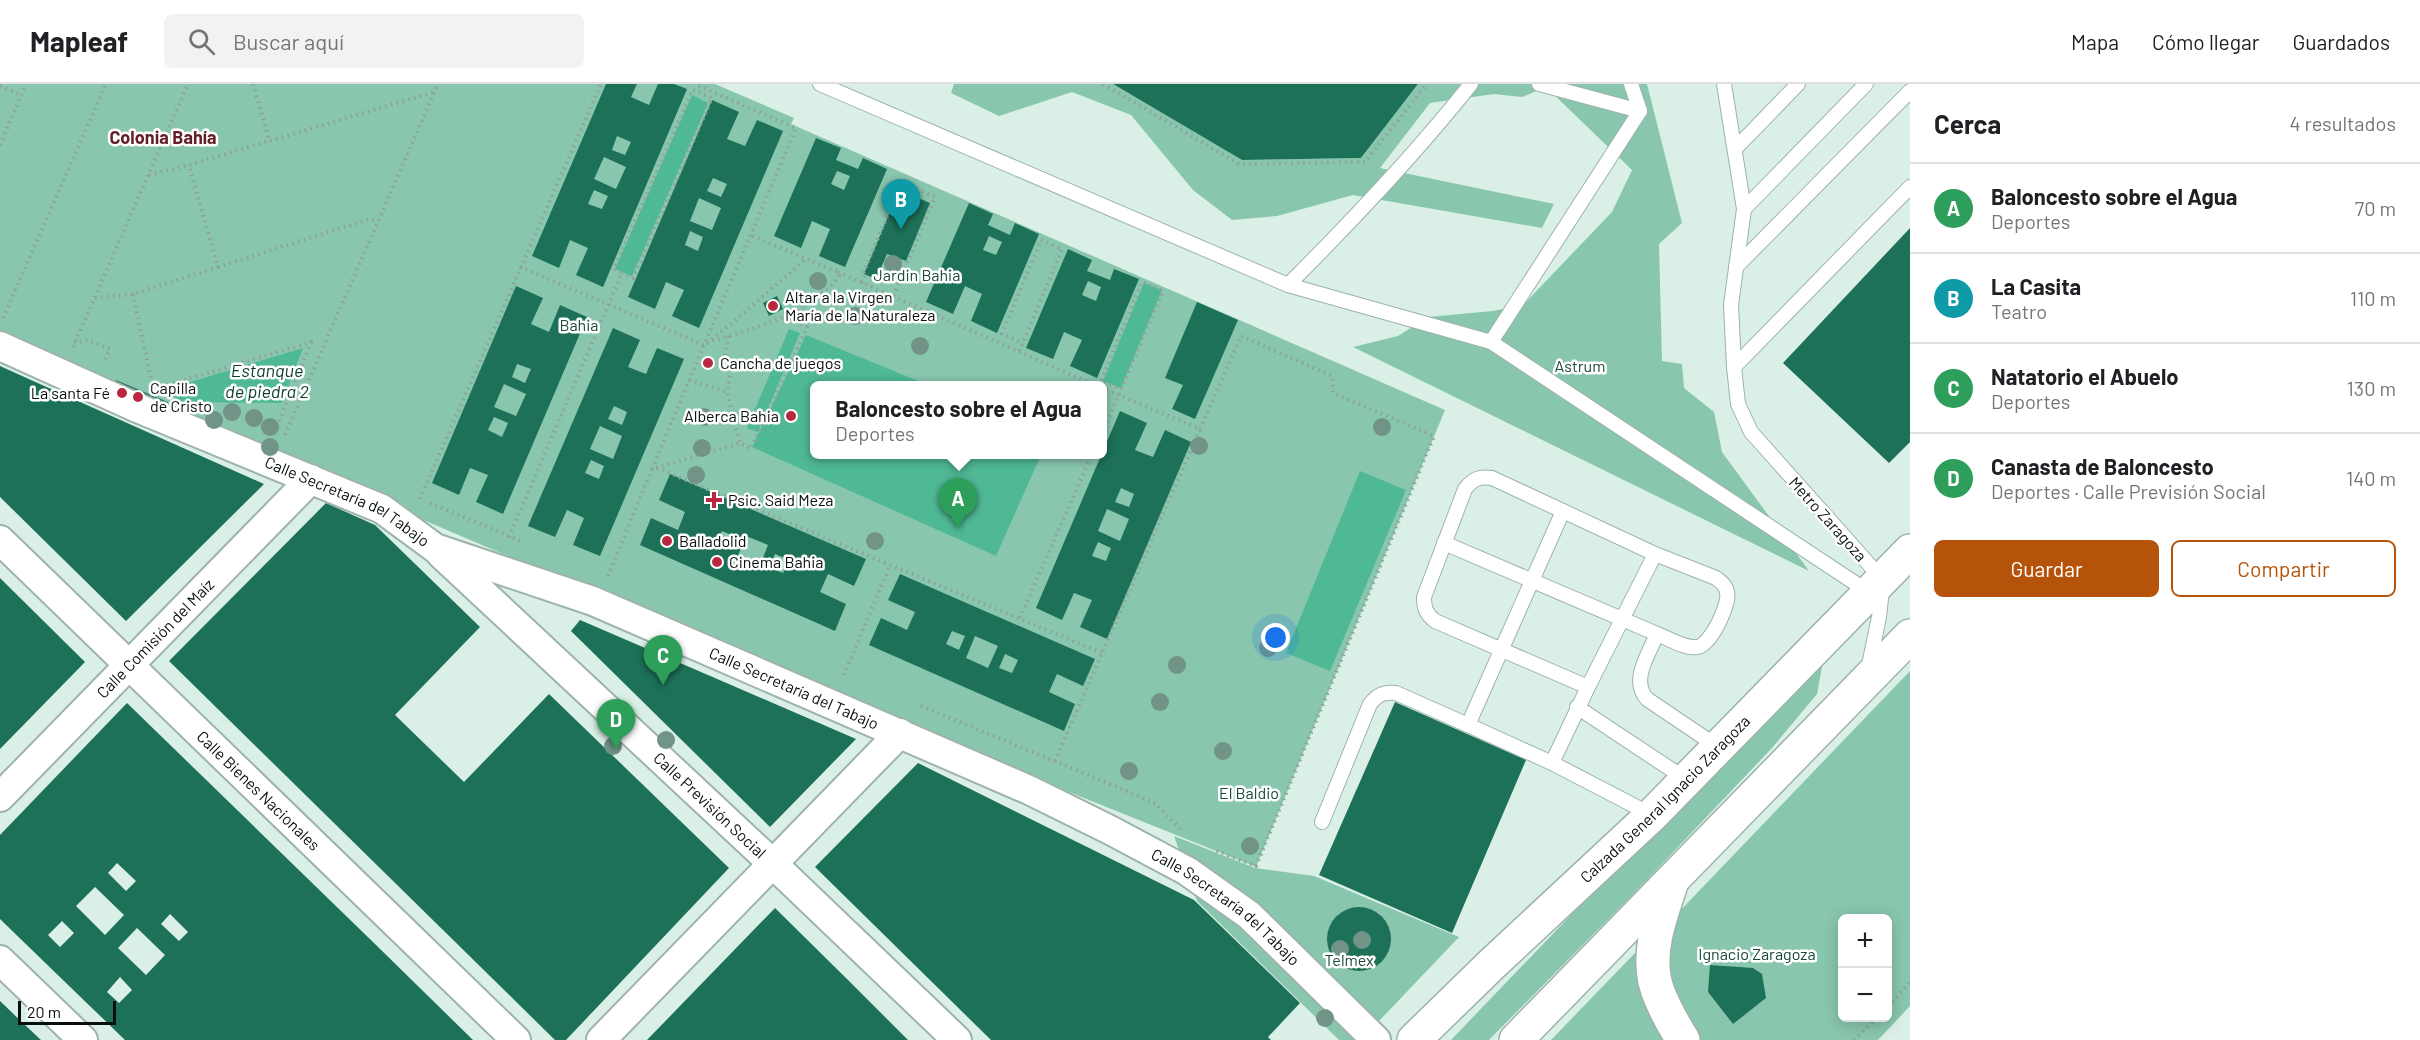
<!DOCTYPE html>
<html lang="es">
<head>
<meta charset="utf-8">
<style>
  body { margin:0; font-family:Barlow,sans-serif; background:#f2f2f2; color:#202124 }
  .controls { position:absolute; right:18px; bottom:18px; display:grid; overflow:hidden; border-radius:9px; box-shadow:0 3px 15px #0003 }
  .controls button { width:54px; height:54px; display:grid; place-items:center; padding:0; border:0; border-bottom:2px solid #e0e0e0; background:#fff; color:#202124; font:30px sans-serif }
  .scale { position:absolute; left:18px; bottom:15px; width:98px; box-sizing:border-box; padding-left:6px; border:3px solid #08100d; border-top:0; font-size:16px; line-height:21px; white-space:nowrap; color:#08100d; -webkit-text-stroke:4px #fff; paint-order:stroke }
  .you { position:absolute; left:1276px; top:554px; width:21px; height:21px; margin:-15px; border:4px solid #fff; border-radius:50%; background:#1a73e8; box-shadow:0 0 0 9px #1a73e833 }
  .badge { display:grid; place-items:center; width:39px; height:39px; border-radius:50%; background:#b45309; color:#fff; font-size:20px; font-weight:700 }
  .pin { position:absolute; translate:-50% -50px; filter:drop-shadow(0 2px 3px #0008) }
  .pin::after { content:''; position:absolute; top:32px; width:21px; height:18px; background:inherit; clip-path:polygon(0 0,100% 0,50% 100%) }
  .popup { position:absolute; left:810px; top:297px; width:297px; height:78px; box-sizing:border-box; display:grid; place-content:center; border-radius:9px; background:#fff; filter:drop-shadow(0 2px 4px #0005); font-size:20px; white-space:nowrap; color:#757577 }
  .popup b { font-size:22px; color:#202124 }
  .popup::after { content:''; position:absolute; left:50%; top:100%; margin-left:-12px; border:12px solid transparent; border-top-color:#fff }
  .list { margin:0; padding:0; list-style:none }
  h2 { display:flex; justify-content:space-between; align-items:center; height:78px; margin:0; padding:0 24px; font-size:26px }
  h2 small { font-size:20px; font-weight:400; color:#757577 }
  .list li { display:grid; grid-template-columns:39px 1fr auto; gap:18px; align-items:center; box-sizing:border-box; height:90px; padding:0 24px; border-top:2px solid #e0e0e0 }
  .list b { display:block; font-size:22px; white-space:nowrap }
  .list p { margin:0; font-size:20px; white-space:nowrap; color:#757577 }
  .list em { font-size:20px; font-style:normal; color:#757577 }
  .actions { display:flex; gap:12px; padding:18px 24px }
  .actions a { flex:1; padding:14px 0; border:2px solid #b45309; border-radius:9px; text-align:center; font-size:21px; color:#b45309 }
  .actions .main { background:#b45309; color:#fff }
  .icon { flex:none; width:33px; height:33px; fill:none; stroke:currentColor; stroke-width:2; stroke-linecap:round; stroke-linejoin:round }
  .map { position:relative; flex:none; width:1910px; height:956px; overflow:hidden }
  header { display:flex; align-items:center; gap:36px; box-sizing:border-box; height:84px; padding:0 30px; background:#fff; border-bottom:2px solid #e0e0e0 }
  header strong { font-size:28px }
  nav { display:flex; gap:33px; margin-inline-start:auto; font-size:21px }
  .search { width:420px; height:54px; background:#f2f2f2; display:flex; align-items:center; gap:15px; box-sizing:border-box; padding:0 21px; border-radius:9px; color:#757577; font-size:22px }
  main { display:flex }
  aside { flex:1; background:#fff }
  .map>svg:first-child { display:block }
</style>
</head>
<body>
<header>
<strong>Mapleaf</strong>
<div class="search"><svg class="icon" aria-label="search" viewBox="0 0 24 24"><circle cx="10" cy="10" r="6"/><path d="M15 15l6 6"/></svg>Buscar aquí</div>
<nav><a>Mapa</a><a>Cómo llegar</a><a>Guardados</a></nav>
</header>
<main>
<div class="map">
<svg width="1910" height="956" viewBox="0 0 1910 956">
  <rect width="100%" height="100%" fill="#daf0e7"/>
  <g fill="#89c6ae" fill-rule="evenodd">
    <path d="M0 0H715L794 34 791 40 1445 326 1256 783 1049 700 769 584 171 328 168 318 116 296 110 309 0 247ZM814 302H1102V370H814Z"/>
    <polygon points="954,0 1113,0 1242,76 1361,74 1418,0 1647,0 1682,139 1659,160 1662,277 1682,280 1684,304 1714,328 1722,368 1809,487 1353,263 1398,252 1428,233 1493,227 1523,221 1612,128 1632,86 1546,3 1522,13 1494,10 1430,19 1380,84 1554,120 1542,144 1353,111 1277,132 1232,136 1193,106 1131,31 1072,8 999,32 951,9"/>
    <polygon points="1825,566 1817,610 1772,664 1641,802 1489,956 1451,956"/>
    <path d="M1910 587V922L1878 956H1551L1635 869 1675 832ZM1842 834H1888V934H1842Z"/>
    <polygon points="1174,752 1255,784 1314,792 1459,853 1361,956 1339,956 1197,817"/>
  </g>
  <g fill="#4fb895">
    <polygon points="692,11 708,19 632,192 615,185"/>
    <polygon points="1144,199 1162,206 1121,304 1103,297"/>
    <polygon points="789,245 800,249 758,348 747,344"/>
    <polygon points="806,251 928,301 814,302 814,370 1041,371 996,472 752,363"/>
    <polygon points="303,264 282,319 183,318 160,307"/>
    <polygon points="1360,387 1406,406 1330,587 1286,569"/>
  </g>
  <g fill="#1d7158" fill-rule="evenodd">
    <path d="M606 0H637L631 13 649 21 658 0H674L687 5 603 203 576 191 588 164 570 156 559 184 532 172ZM617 52 631 58 625 71 612 66ZM604 73 626 83 616 105 594 95ZM594 106 608 112 602 125 588 120Z"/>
    <polygon points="1113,0 1418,0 1361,74 1242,76"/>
    <path d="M712 16 739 28 727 55 745 62 757 36 783 47 699 244 672 232 684 206 666 198 655 225 628 213ZM713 94 727 100 721 113 707 107ZM699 114 721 124 712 146 690 137ZM690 147 703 153 698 167 685 161Z"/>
    <path d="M816 54 841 64 836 76 858 85 863 74 887 85 845 183 819 172 830 145 812 137 801 164 774 152ZM837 87 850 92 844 106 831 100Z"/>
    <polygon points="899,106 930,119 906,177 887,170 876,195 864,190"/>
    <path d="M969 119 993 130 988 141 1010 151 1015 139 1039 150 997 249 971 237 982 210 965 202 953 230 926 218ZM989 152 1002 158 996 171 983 166Z"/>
    <polygon points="1910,144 1910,358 1889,379 1783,279"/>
    <path d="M1068 165 1092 176 1087 187 1110 196 1114 185 1139 195 1097 294 1070 282 1082 256 1064 248 1053 275 1026 264ZM1088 197 1101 203 1096 217 1082 211Z"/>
    <path d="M516 202 543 214 531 240 549 248 560 221 587 233 503 430 476 418 488 391 470 384 459 411 432 399ZM517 280 531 285 525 299 512 293ZM504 300 526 310 516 332 494 323ZM494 333 508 339 502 353 488 346Z"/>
    <polygon points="777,212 783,225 769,232 763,219"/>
    <polygon points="1197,218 1238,236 1195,335 1172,325 1183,301 1165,294"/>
    <path d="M613 244 640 256 628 283 646 290 657 264 684 275 600 472 573 461 584 434 567 426 555 453 528 442ZM614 322 627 328 622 341 608 335ZM600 342 622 352 613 375 590 365ZM591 376 604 382 599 395 585 389Z"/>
    <polygon points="0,282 51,305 264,400 126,537 0,413"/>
    <polygon points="116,296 168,318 162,331 110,309"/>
    <path d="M1120 327 1147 339 1135 366 1153 373 1165 346 1191 358 1107 555 1080 543 1092 516 1074 509 1062 536 1036 524ZM1121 404 1134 410 1129 423 1115 418ZM1107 425 1129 435 1120 457 1098 447ZM1098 458 1111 464 1106 477 1092 472Z"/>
    <path d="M670 390 866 475 854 502 828 490 820 508 846 520 835 547 640 461 651 434 678 446 685 428 659 416ZM722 447 736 453 730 466 716 460ZM746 452 768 461 759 484 737 474ZM775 470 789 476 783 489 769 483Z"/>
    <polygon points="326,419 375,441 480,543 395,631 464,698 549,610 729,784 566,956 555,956 169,577"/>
    <path d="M900 490 1095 575 1083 602 1057 590 1049 608 1075 620 1064 647 869 561 881 534 907 546 915 528 888 516ZM952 547 965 552 959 566 946 560ZM975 552 998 562 988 584 966 574ZM1005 570 1018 576 1012 589 999 584Z"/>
    <polygon points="0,494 85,578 0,665"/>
    <polygon points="580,536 708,591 856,655 770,743 571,547"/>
    <polygon points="1395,618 1526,676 1452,849 1319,791"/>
    <path d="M127 619 375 860 473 956H125L33 867 0 835V751ZM117 779 136 797 126 807 108 789ZM95 803 124 831 105 851 76 822ZM170 830 188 848 179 857 161 840ZM62 837 74 849 60 863 48 851ZM137 844 165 871 146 891 118 864ZM120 893 132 906 119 919 107 908Z"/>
    <polygon points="918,679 1194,816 1300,919 1268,953 1271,956 991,956 815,783"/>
    <circle cx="1359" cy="855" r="32"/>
    <polygon points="775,824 849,897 908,956 647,956"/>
    <polygon points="1710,881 1753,884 1762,890 1766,914 1733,940 1708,908"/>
    <polygon points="0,917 25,941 41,956 0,956"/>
  </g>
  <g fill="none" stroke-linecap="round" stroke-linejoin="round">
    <g stroke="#9eb3aa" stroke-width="16">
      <g id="service">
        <polyline points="820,0 1288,201 1491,258 1870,509"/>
        <polyline points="1631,0 1640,27"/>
        <polyline points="1724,0 1744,125 1731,221 1734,283 1738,320 1751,348 1883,496 1879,533 1868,586"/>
        <polyline points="1735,65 1798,0"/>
        <polyline points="1744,125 1866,0"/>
        <polyline points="1736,183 1910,7"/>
        <path d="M1288 201C1352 137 1414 72 1471 0"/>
        <polyline points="1491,258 1640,27 1539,0"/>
        <polyline points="1734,283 1910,103"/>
        <path d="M1444 459 1657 550C1649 570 1630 596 1647 615L1718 663"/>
        <path d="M1655 470 1716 494C1721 498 1726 501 1727 508 1730 520 1711 561 1697 563 1685 565 1668 554 1657 550"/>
        <path d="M1588 603 1655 470 1492 394C1479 392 1473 395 1465 405L1424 513C1424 524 1426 530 1435 537L1588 603 1552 679 1652 731"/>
        <polyline points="1577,623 1687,696"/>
        <polyline points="1552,679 1468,641 1563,427"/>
        <path d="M1322 738 1370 620C1378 610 1384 608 1396 609L1468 641"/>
      </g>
    </g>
    <g stroke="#9eb3aa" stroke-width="32">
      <g id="minor">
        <path id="s1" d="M0 262 135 323 382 425 435 464 593 517 1029 706 1110 746 1187 787 1249 831 1376 956"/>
        <path id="s2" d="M0 456 516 956"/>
        <path id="s3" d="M441 470 772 779 957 956"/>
        <path id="s4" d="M0 713 311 395"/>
        <polyline points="0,876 83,956"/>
        <polyline points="601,956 900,649"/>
      </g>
    </g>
    <g stroke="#9eb3aa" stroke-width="36">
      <g id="secondary">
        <path id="s5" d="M1414 956 1492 880 1652 731 1910 467"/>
      </g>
    </g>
    <g stroke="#9eb3aa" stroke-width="36">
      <g id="primary">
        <path d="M1671 800C1662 829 1649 860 1654 892 1656 910 1673 940 1683 956"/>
        <polyline points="1516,956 1910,552"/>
      </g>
    </g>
    <g stroke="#8fa099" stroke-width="4" stroke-dasharray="1.5 4.5" stroke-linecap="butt">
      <polyline points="253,0 270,58"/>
      <polyline points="1103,0 1239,80 1365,78 1427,0"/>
      <polyline points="0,2 21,11"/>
      <polyline points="0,61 26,0"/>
      <polyline points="149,91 189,81 434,8"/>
      <polyline points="218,183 370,135 378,138"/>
      <polyline points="520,183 704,261 796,44 694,0"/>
      <polyline points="838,188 1097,302"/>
      <polyline points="862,199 865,191 863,190 901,99 935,113 893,213"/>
      <polyline points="133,210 151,296"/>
      <polyline points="95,214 133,210 218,183 189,82"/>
      <polyline points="3,234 106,0"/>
      <polyline points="729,252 722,284 731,286 727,308 740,359"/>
      <polyline points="74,259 88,256 110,265 104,277"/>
      <path d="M707 259C753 244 807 233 839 192L838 188 750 151"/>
      <polyline points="73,263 188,0"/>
      <polyline points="1019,267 1023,259 1062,165 1041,156 1002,250 1023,259"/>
      <polyline points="689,296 727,308"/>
      <polyline points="167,301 311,258 275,348"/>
      <polyline points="1200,345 1241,252 1332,292 1333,309 1434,352 1256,782 1214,766"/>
      <polyline points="1102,349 1119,311 1121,305 1163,207 1142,198 1101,297 1121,305"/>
      <polyline points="285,351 438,0"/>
      <polyline points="657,384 1102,569"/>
      <polyline points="652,385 704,261 731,240 806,175"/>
      <polyline points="420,415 601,0"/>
      <polyline points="430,419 523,458"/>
      <polyline points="509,453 622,189 614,185 693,6 712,14 633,194 622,189"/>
      <polyline points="608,492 652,385 740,359 751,365 807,243 787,233"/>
      <polyline points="1020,534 1092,370"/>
      <polyline points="844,591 890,481"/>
      <polyline points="921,622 1141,713 1156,720 1182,747"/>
      <polyline points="1055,677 1200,345 1102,304"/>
      <polyline points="1888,922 1910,899"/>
      <polyline points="1854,956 1877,934"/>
    </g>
    <use href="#service" stroke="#fff" stroke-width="14"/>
    <use href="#minor" stroke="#fff" stroke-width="28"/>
    <use href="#secondary" stroke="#fff" stroke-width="33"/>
    <use href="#primary" stroke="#fff" stroke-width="33"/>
  </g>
  <g fill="#719487">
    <circle cx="893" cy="180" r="9"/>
    <circle cx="818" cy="197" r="9"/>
    <circle cx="855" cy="232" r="9"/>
    <circle cx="920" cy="262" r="9"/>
    <circle cx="232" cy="328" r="9"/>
    <circle cx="704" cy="333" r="9"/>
    <circle cx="254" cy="334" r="9"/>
    <circle cx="214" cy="336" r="9"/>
    <circle cx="270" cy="343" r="9"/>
    <circle cx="1382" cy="343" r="9"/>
    <circle cx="1199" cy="362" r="9"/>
    <circle cx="270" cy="363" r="9"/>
    <circle cx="702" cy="364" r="9"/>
    <circle cx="696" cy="391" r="9"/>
    <circle cx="875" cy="457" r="9"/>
    <circle cx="1268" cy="564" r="9"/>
    <circle cx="1177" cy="581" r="9"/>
    <circle cx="1160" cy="618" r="9"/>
    <circle cx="666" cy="656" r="9"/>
    <circle cx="613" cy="662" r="9"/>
    <circle cx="1223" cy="667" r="9"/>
    <circle cx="1129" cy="687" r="9"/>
    <circle cx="1250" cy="762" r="9"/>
    <circle cx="1362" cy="856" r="9"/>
    <circle cx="1340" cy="865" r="9"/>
    <circle cx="1325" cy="934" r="9"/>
  </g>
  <g fill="#b9283e" stroke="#fff" stroke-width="2">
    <circle cx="773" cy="222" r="6"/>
    <circle cx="708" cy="279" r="6"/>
    <circle cx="122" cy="309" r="6"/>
    <circle cx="138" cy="313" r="6"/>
    <circle cx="791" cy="332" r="6"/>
    <path d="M711 407h6v6h6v6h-6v6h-6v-6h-6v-6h6z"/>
    <circle cx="667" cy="457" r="6"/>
    <circle cx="717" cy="478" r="6"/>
  </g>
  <g text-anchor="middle" stroke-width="5" stroke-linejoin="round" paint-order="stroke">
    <g font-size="16" fill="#1b4839" stroke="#fff">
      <text x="917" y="197">Jardin Bahia</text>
      <text x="579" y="247">Bahia</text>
      <text x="1580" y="288">Astrum</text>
      <text x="1249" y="715">El Baldio</text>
      <text x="1757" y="876">Ignacio Zaragoza</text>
      <text x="1349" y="882">Telmex</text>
    </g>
    <g font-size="16" fill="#08100d" stroke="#fff" text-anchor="start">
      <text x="785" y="219">Altar a la Virgen<tspan x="785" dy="18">María de la Naturaleza</tspan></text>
      <text x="720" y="285">Cancha de juegos</text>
      <text x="150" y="310">Capilla<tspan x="150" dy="18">de Cristo</tspan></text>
      <text x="110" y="315" text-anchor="end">La santa Fé</text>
      <text x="779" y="338" text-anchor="end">Alberca Bahia</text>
      <text x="728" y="422">Psic. Said Meza</text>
      <text x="679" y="463">Balladolid</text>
      <text x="729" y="484">Cinema Bahia</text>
    </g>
    <g font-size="16" fill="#08100d" stroke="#fff">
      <text dy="6" stroke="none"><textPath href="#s1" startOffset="381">Calle Secretaría del Tabajo</textPath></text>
      <text transform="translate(1828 435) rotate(48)" y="6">Metro Zaragoza</text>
      <text dy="6" stroke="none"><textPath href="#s4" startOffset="222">Calle Comisión del Maíz</textPath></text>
      <text dy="6" stroke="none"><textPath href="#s1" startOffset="867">Calle Secretaría del Tabajo</textPath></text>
      <text dy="6" stroke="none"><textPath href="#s2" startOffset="360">Calle Bienes Nacionales</textPath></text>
      <text dy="6" stroke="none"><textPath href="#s5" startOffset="348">Calzada General Ignacio Zaragoza</textPath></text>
      <text dy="6" stroke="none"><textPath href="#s3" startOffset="368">Calle Previsión Social</textPath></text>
      <text dy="6" stroke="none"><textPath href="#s1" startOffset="1353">Calle Secretaría del Tabajo</textPath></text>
    </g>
    <g font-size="18" font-weight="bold" fill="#641e25" stroke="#fff">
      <text x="163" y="60">Colonia Bahía</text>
    </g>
    <g font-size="18" font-style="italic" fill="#0d3c2e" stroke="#fff">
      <text x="267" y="293">Estanque<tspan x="267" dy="21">de piedra 2</tspan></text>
    </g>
  </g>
</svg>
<div class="controls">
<button>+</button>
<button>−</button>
</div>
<div class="scale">20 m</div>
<div class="you"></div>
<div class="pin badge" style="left:958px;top:444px;background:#2e9e5b">A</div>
<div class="popup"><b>Baloncesto sobre el Agua</b>Deportes</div>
<div class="pin badge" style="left:901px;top:145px;background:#0f9aa8">B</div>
<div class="pin badge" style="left:663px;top:601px;background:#2e9e5b">C</div>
<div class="pin badge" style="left:616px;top:665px;background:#2e9e5b">D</div>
</div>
<aside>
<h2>Cerca<small>4 resultados</small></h2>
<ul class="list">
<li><span class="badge" style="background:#2e9e5b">A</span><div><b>Baloncesto sobre el Agua</b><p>Deportes</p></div><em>70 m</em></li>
<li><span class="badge" style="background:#0f9aa8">B</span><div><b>La Casita</b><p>Teatro</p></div><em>110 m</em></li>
<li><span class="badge" style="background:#2e9e5b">C</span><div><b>Natatorio el Abuelo</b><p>Deportes</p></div><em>130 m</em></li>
<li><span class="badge" style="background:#2e9e5b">D</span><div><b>Canasta de Baloncesto</b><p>Deportes · Calle Previsión Social</p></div><em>140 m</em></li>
</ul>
<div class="actions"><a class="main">Guardar</a><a>Compartir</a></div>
</aside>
</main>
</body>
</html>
